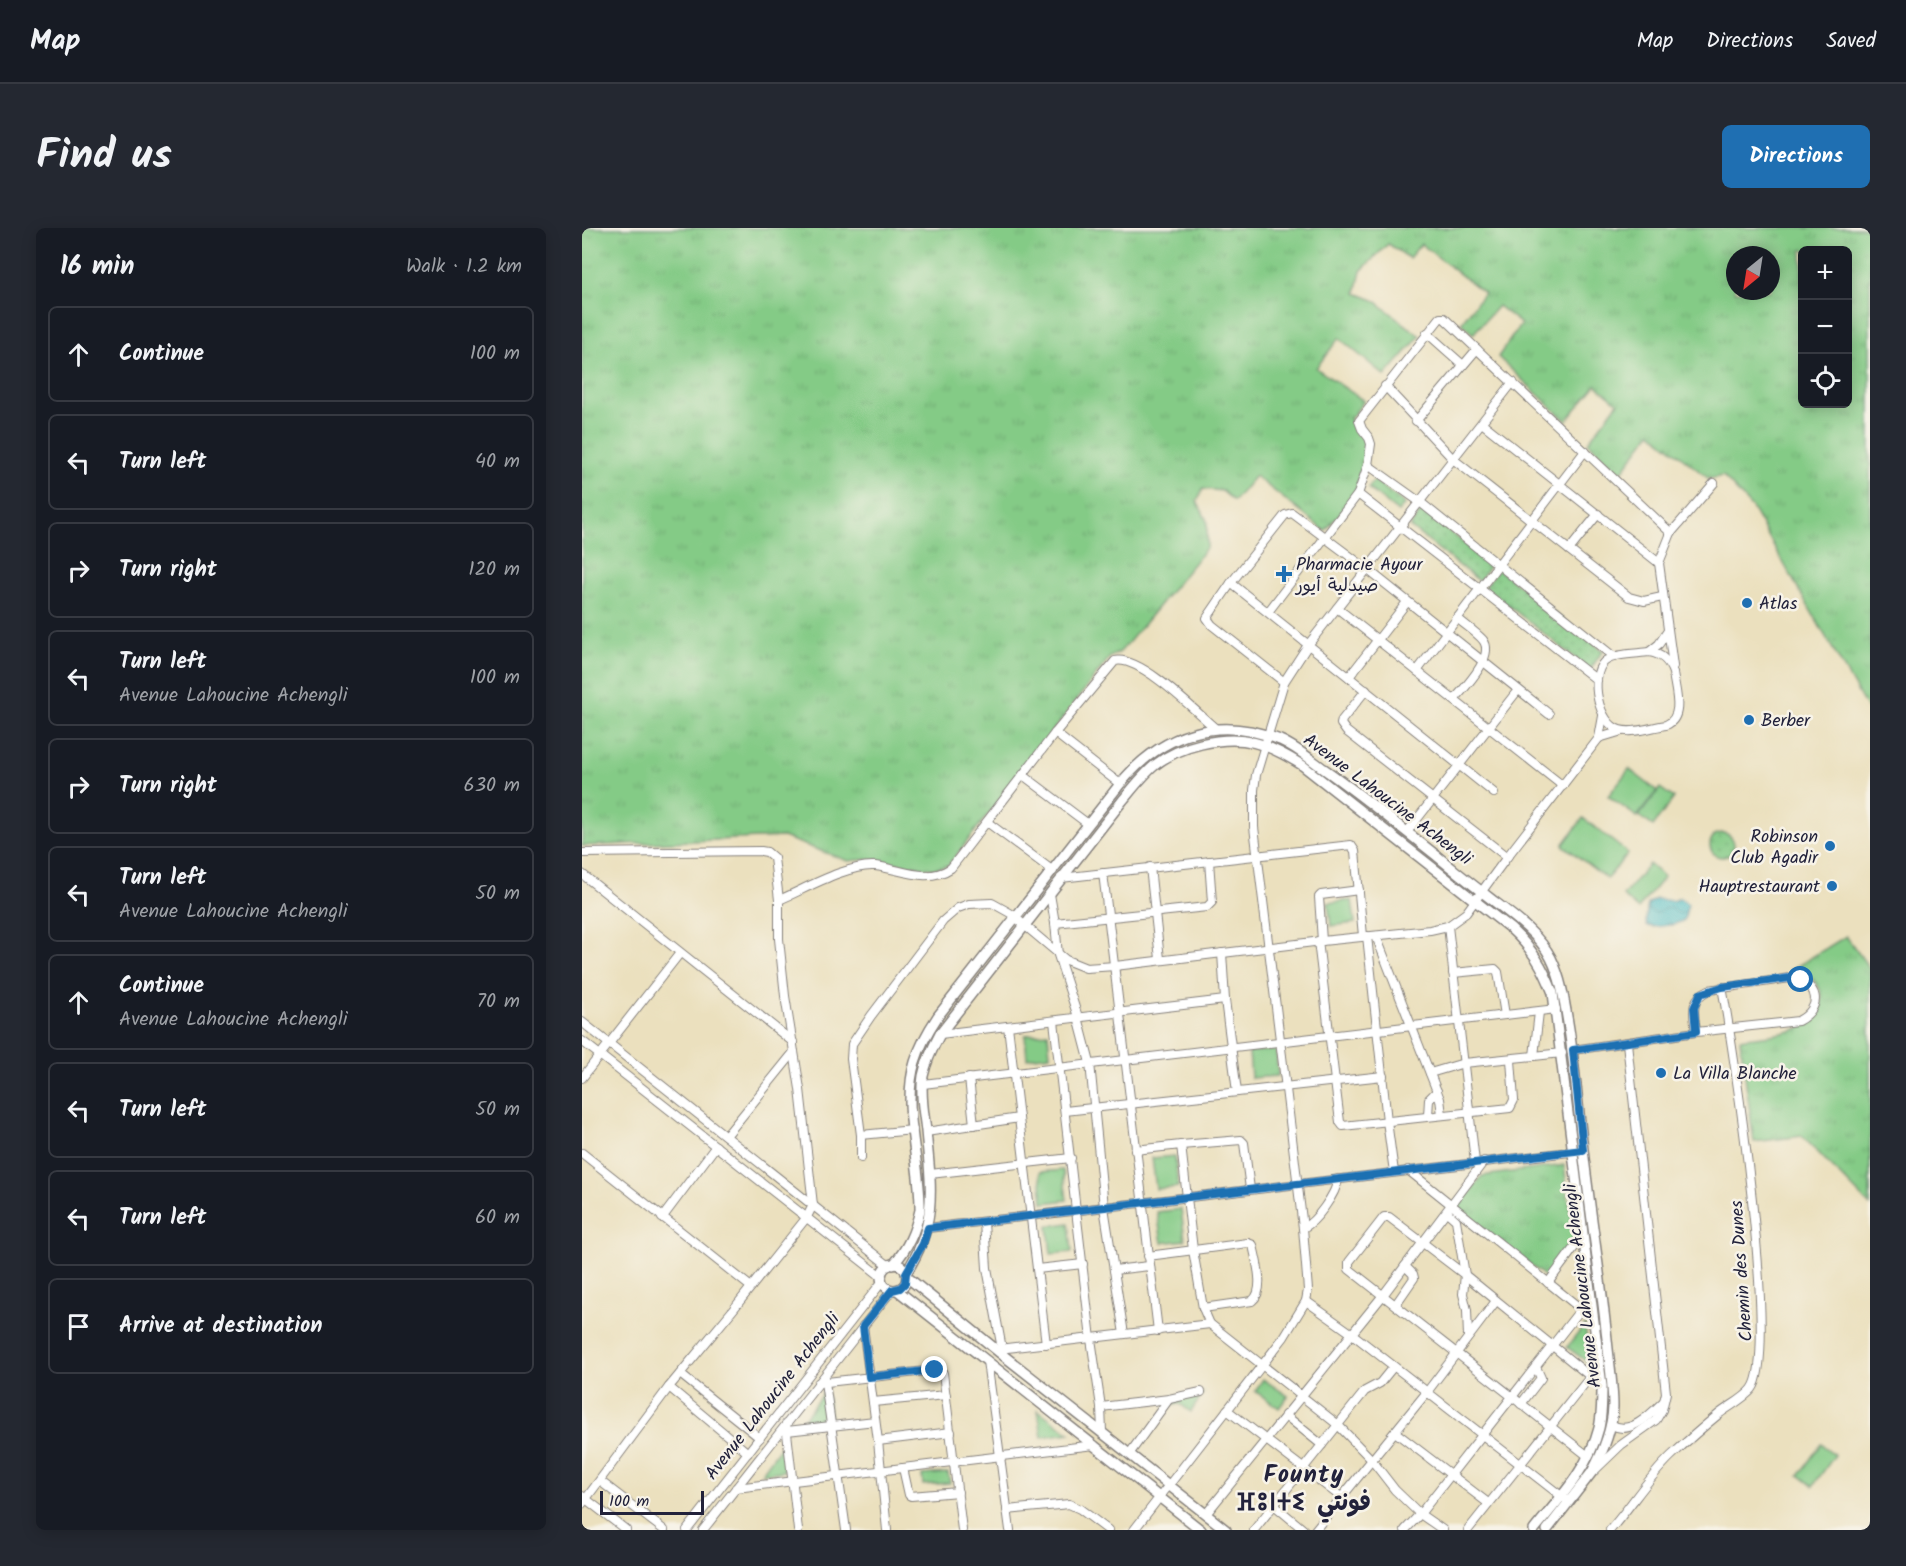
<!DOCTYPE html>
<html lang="en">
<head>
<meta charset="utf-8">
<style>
  body { margin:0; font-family:Kalam,"Playpen Sans Arabic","Noto Sans Tifinagh",sans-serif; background:#242831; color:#f1f3f6 }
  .controls { position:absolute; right:18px; top:18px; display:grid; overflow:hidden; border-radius:9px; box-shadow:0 3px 15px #0003 }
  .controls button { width:54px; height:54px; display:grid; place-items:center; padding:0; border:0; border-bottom:2px solid #363941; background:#171b24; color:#f1f3f6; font:30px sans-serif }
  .compass { position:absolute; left:1144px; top:18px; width:54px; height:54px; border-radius:50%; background:#171b24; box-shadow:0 3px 15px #0003; rotate:210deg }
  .scale { position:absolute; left:18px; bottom:15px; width:104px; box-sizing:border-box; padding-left:6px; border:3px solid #22223b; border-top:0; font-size:16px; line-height:21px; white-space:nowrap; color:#22223b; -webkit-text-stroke:4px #f7f3e8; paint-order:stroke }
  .stop { position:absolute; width:18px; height:18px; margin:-14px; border:4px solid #1f6fb2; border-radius:50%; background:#fff }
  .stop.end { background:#1f6fb2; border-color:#fff; box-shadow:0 2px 6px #0008 }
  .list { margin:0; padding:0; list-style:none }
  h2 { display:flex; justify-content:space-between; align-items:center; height:78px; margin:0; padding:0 24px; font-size:26px }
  h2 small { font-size:20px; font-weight:400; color:#9ea1a6 }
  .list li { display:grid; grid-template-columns:39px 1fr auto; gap:18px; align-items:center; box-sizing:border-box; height:96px; margin:0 12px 12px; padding:0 12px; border:2px solid #363941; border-radius:9px }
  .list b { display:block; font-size:22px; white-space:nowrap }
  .list p { margin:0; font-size:20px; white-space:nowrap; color:#9ea1a6 }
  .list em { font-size:20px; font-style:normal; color:#9ea1a6 }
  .icon { flex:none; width:33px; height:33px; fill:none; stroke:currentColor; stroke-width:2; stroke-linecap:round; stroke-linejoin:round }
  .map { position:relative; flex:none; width:1288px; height:1302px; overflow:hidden; border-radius:9px }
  header { display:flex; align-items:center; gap:36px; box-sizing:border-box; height:84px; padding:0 30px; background:#171b24; border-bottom:2px solid #363941 }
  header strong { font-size:28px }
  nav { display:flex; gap:33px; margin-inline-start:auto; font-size:21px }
  .intro { display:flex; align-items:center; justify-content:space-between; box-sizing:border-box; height:144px; padding:0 36px }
  h1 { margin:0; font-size:42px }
  .button { padding:15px 27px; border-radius:9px; background:#1f6fb2; color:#fff; font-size:21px; font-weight:700 }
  main { display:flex; gap:36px; padding:0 36px }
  aside { flex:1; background:#171b24; border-radius:9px; box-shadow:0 3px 15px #0003 }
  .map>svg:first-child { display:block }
</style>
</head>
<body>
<header>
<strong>Map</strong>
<nav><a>Map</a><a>Directions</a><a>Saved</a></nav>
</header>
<div class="intro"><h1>Find us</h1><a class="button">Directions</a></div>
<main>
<aside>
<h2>16 min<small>Walk · 1.2 km</small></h2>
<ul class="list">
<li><svg class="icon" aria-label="ahead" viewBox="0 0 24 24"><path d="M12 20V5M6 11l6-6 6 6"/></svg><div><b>Continue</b></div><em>100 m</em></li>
<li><svg class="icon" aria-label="left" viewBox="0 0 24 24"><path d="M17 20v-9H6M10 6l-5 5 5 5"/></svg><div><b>Turn left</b></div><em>40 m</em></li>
<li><svg class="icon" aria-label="right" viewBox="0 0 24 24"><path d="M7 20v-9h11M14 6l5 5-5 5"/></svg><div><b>Turn right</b></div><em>120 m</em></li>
<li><svg class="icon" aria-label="left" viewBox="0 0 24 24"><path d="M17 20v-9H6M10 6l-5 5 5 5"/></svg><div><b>Turn left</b><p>Avenue Lahoucine Achengli</p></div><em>100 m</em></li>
<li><svg class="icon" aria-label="right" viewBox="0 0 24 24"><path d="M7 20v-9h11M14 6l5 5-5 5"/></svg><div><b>Turn right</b></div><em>630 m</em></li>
<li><svg class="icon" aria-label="left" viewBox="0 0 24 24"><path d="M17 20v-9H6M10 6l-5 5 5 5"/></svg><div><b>Turn left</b><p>Avenue Lahoucine Achengli</p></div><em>50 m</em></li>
<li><svg class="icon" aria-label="ahead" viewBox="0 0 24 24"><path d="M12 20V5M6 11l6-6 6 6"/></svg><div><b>Continue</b><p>Avenue Lahoucine Achengli</p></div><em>70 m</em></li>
<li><svg class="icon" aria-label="left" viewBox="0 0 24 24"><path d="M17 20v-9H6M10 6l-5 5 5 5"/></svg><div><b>Turn left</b></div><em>50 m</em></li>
<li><svg class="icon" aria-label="left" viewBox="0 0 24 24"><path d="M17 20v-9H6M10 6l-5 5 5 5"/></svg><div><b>Turn left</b></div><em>60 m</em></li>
<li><svg class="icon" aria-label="arrive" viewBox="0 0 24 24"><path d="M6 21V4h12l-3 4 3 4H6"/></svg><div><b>Arrive at destination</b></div></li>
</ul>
</aside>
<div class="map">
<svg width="1288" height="1302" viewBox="0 0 1288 1302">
  <defs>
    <pattern id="grass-tufts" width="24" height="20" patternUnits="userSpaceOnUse" patternTransform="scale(1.5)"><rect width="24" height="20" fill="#84cb86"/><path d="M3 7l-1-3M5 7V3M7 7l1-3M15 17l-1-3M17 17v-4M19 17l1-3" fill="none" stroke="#72ae75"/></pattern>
    <pattern id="park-dots" width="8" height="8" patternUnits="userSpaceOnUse" patternTransform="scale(1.5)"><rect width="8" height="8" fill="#84cb86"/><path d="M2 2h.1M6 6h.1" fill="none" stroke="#72ae75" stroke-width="1.8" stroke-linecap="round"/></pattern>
    <pattern id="water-waves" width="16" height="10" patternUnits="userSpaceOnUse" patternTransform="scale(1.5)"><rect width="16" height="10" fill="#4fbdc4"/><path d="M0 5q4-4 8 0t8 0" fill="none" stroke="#4199a0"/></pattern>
  </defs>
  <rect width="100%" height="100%" fill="#f7f3e8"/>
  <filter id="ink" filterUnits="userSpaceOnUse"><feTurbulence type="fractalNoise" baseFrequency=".0167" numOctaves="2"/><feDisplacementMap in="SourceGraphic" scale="12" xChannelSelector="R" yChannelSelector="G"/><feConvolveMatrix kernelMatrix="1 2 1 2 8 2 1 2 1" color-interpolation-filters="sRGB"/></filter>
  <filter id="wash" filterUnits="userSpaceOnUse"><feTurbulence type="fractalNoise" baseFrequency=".008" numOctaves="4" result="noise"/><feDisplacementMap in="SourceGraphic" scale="24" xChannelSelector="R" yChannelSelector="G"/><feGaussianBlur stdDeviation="1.35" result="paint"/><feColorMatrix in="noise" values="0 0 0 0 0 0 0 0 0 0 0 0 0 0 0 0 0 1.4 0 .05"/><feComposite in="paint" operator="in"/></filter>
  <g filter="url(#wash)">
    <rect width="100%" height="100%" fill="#ebe0be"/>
    <g fill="url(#grass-tufts)" stroke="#537660" stroke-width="1.5" fill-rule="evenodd">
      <path d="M0 0H1288V486L1170 280 1141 248 1127 251 1069 204 1038 246 1006 214 1036 175 1014 157 984 193 916 129 939 96 916 78 891 106 879 95 902 65 839 16 827 30 806 16 779 43 774 65 792 72 838 108 803 148 757 110 734 140 782 173 768 191 782 209 784 219 773 268 743 303 673 248 652 273 640 263 621 261 615 273 625 293V319L547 414 538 424 528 429 366 638 351 641 289 631 266 633 201 609 0 618ZM1220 22H1266V176H1220ZM1153 27H1189V63H1153Z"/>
      <path d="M1264 708 1288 741V978L1220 908 1172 914 1158 811C1182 807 1230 807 1238 781 1241 773 1241 765 1236 758 1230 748 1221 743 1209 742Z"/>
      <polygon points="982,937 992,1010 985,1025 965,1050 875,980 900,948"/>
    </g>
    <g fill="url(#park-dots)" stroke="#537660" stroke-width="1.5">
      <polygon points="792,252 823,276 816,284 786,260"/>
      <polygon points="840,282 909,336 897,353 828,299"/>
      <polygon points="916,341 1021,423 1008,442 903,359"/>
      <circle cx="1140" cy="617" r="12"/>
    </g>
    <g fill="#84cb86" stroke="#537660" stroke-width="1.5">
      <polygon points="1047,541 1075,563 1055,589 1026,568"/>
      <polygon points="1078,560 1092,570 1071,598 1057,588"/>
      <polygon points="1001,590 1046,625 1025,651 981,617"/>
      <polygon points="1067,636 1082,649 1056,681 1041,668"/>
      <polygon points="770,672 773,695 749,698 746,675"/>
      <polygon points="466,805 468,827 445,830 443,807"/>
      <polygon points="694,822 696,848 669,850 667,824"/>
      <polygon points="593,928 596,959 574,961 570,930"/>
      <polygon points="481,942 485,972 461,975 458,944"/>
      <polygon points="599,981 603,1012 580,1015 575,984"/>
      <polygon points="487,995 490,1024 469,1026 466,998"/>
      <polygon points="1003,1097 1008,1136 985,1119"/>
      <polygon points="681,1151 706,1168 697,1180 673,1163"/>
      <polygon points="244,1161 249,1194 216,1199"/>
      <polygon points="621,1165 609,1184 598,1176 592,1177 592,1171"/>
      <polygon points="456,1182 488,1205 460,1209"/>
      <polygon points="1239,1216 1253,1227 1231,1258 1217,1247"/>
      <polygon points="199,1218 202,1243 179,1246"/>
      <polygon points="366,1245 368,1255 341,1257 340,1247"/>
    </g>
    <path fill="url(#water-waves)" stroke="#387080" stroke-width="1.5" d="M1074 671 1091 673 1098 670 1106 676 1102 692C1094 697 1074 700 1065 698 1063 694 1065 682 1066 676Z"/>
  </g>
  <g filter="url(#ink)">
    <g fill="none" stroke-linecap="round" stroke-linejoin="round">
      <g stroke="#86817c" stroke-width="10">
        <g id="minor">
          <polyline points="845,105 881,137"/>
          <polyline points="803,158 871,231 1047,369 1062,373 1080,369"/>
          <polyline points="834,193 895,121"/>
          <polyline points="900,195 1077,335"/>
          <polyline points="786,237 838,274 1032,429"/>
          <polyline points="776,266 1015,452"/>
          <polyline points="987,322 1016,286"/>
          <polyline points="649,355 912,565"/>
          <polyline points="755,380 981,558"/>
          <polyline points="686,384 776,266 786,237 789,216 787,210 780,201 777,193 858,90 862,90 1089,305"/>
          <path d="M1067 424C1080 426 1087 433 1091 445 1093 462 1103 489 1084 497 1070 499 1051 506 1038 502 1016 496 1007 449 1022 434 1033 425 1054 426 1067 424Z"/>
          <polyline points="1067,424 1077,416 1085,404"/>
          <polyline points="1091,438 1077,335 1089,305 1132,255"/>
          <polyline points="835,443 1003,223"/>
          <polyline points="767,449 825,374"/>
          <polyline points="702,454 630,397 625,390 649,355 703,287 710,285 785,341 967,486"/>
          <polyline points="784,462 760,492 759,496 764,503 925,629"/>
          <path d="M872 472C882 460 914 428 901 412 894 404 883 397 875 390"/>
          <polyline points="473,505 538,556"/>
          <polyline points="1017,510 1040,503"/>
          <polyline points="441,547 506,596"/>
          <polyline points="405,594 471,643"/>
          <polyline points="825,604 936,462"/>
          <polyline points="0,625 179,623 185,624 192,630 197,672 197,711 203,768 218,861 231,977 225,989 150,1083 87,1159 0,1276"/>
          <polyline points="568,639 578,731"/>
          <polyline points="521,645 576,1103"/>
          <polyline points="0,646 211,814"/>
          <polyline points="479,650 769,617 773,623 781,708"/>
          <polyline points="468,666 473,695 476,727 496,789 508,835 522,979 542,1106"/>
          <path d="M197 672C223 661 266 636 293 638 319 641 345 656 369 640L473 505 533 433C558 427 614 484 634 501"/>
          <polyline points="473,695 625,679 630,674 627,633"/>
          <polyline points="866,698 893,934"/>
          <polyline points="785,708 805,893 812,944"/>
          <polyline points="794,708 858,871 860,886"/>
          <polyline points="736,713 758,894 761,898 928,880 932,872 929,832"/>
          <polyline points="740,713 737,669 739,667 777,662"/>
          <polyline points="871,745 913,741 916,744 923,787"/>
          <polyline points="643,772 655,864"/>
          <polyline points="957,784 952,828 980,825"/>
          <polyline points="472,793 509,1111 519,1179 520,1204"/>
          <polyline points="0,794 307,1038"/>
          <polyline points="426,798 464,1116"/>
          <polyline points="358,806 643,772 640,725"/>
          <polyline points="0,813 300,1049"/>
          <path d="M991 822 1114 804 1216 793C1242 779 1237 755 1208 750L1127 762C1107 771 1112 786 1114 804"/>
          <polyline points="848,845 882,835 952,828"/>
          <polyline points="0,850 98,725"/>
          <polyline points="387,850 392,897"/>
          <polyline points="341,856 974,781"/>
          <polyline points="483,883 801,848"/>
          <polyline points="846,888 847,871 855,863"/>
          <polyline points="344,904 437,890"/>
          <polyline points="279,907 331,902"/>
          <polyline points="144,908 212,824"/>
          <polyline points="599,917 659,912 662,915 668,961"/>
          <polyline points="553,922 599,917 611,1022 621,1080 628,1096"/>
          <polyline points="0,925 169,1059"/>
          <polyline points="279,930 279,907 269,831 270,816 289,788 361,693 376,680 387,676 410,675 428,685 484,732 504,740 533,738 740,713 848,702 866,698 884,685 925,629 1017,510 1021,488"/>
          <polyline points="826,942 999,1081"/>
          <polyline points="348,946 489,930"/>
          <polyline points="865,984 874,992 883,1047 881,1066 885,1082 886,1109"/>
          <polyline points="80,990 134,918"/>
          <polyline points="402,994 405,1040 420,1121"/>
          <polyline points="346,1000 996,923"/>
          <path d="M721 1000C734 994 754 966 756 951"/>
          <path d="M566 1028 666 1015 671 1017C674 1032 684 1063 670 1073L621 1080"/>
          <polyline points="455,1041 501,1036"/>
          <polyline points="532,1042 567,1038"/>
          <polyline points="966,1055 994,1017 1001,1011"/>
          <polyline points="724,1073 769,1105 983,1271"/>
          <polyline points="814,1076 832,1050 831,1046 823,1038"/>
          <polyline points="281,1098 296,1213 305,1302"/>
          <polyline points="417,1124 425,1120 628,1096 755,1196 789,1231 813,1262 838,1286 861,1302"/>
          <polyline points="405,1133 428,1302"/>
          <polyline points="98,1146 178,1210"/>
          <polyline points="243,1154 264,1302"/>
          <polyline points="236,1155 353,1142 361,1145 380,1302"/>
          <polyline points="87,1159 166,1225"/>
          <polyline points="291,1174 364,1167"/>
          <polyline points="939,1176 959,1150 954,1139"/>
          <polyline points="519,1179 587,1171 619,1164"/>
          <polyline points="645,1182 759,1269"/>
          <polyline points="703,1187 740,1217"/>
          <polyline points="204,1196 216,1302"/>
          <path d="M1029 1196C1047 1209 1069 1186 1081 1174"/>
          <polyline points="205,1203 293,1193"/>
          <polyline points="813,1204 906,1275"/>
          <polyline points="296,1213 369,1204"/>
          <polyline points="548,1225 587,1171"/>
          <polyline points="1006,1228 767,1041 767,1034 802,989 807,989 883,1047 1020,1158"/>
          <polyline points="321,1240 327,1267 329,1268 376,1264"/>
          <polyline points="1013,1242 1039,1217 1074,1192 1080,1182 1084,1165 1045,815"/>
          <polyline points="18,1253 82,1302"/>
          <polyline points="154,1260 512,1217"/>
          <polyline points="0,1268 44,1302"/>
          <polyline points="692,1277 722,1302"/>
          <polyline points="425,1282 487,1276 498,1281 526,1302"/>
          <polyline points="624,1286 802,1066 902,933"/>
          <polyline points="105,1302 300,1054"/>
          <polyline points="121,1302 310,1062"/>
          <polyline points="552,1302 702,1109 724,1073 726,1062 721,1000 672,599 672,562 674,547 702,454 726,417 931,154"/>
          <polyline points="672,1302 783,1163 798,1155 811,1139"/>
          <polyline points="733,1302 845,1164 914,1073"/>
          <polyline points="823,1302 838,1286 999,1081 1009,1074"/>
          <polyline points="886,1302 1008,1149"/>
          <path d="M1028 1302C1049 1278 1066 1250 1089 1228 1104 1214 1121 1199 1137 1186 1147 1178 1162 1171 1170 1161 1198 1126 1151 817 1140 759"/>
        </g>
      </g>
      <g stroke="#86817c" stroke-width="12">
        <g id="tertiary">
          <circle cx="312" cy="1049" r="13"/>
          <path d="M311 1037C326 1020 333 1004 338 982 339 935 319 879 333 834 338 817 346 803 356 788L538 556C580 505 636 487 698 512 714 519 728 531 742 541 781 568 818 599 855 628 873 643 891 657 909 671 930 687 957 706 969 730 980 752 983 777 987 801 994 847 997 892 1003 938 1010 996 1019 1053 1025 1111 1027 1133 1031 1157 1031 1179 1030 1202 1021 1224 1010 1244L965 1302"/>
          <path d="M324 1045C356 996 349 958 344 903 342 885 338 867 341 848 344 834 351 819 358 806L541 572C551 560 561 547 573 537 587 526 602 520 619 516 661 506 685 515 720 537L929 701C950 720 961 739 971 765L1020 1158C1020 1172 1020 1187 1017 1200 1007 1240 977 1271 952 1302"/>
          <polyline points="325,1049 417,1124 644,1302"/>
          <polyline points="315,1062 619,1302"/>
        </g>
      </g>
      <use href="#minor" stroke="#fff" stroke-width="8"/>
      <use href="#tertiary" stroke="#fff" stroke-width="9"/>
    </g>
  </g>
  <g fill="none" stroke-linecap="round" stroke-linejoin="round" filter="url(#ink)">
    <polyline stroke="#1f6fb2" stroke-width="8" points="353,1142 287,1149 281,1098 310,1062 318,1060 323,1055 324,1045 341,1016 346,1000 1001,922 991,822 1114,804 1112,780 1118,766 1140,759 1208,750 1219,752"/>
  </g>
  <g fill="#1f6fb2" stroke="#f7f3e8" stroke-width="2">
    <path d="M699 337h6v6h6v6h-6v6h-6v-6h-6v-6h6z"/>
    <circle cx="1165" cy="375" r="6"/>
    <circle cx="1167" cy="492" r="6"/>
    <circle cx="1248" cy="618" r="6"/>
    <circle cx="1250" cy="658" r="6"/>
    <circle cx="1079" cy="845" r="6"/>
  </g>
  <g text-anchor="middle" stroke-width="5" stroke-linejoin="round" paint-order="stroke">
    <g font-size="18" fill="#22223b" stroke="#f7f3e8" text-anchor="start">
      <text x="714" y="342">Pharmacie Ayour<tspan x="714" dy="21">صيدلية أيور</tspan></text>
      <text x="1177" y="381">Atlas</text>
      <text x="1179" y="498">Berber</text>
      <text x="1236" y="614" text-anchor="end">Robinson<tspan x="1236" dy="21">Club Agadir</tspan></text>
      <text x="1238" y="664" text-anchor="end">Hauptrestaurant</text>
      <text x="1091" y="851">La Villa Blanche</text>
    </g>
    <g font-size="18" fill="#22223b" stroke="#f7f3e8">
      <text transform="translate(806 571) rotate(37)" y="6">Avenue Lahoucine Achengli</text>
      <text transform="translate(1159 1043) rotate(-94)" y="6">Chemin des Dunes</text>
      <text transform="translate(1000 1058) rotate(-97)" y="6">Avenue Lahoucine Achengli</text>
      <text transform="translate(190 1168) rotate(-52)" y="6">Avenue Lahoucine Achengli</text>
    </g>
    <g font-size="24" font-weight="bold" letter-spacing="1.5" fill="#22223b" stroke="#f7f3e8">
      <text x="722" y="1254">Founty<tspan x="722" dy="28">ⴼⵓⵏⵜⵉ فونتي</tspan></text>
    </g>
  </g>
</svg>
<div class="controls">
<button>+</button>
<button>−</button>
<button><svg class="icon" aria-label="locate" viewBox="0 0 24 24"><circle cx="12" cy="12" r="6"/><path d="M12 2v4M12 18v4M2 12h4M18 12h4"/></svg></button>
</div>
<svg class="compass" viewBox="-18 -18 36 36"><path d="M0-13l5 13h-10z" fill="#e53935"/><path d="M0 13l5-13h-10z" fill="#9ea1a6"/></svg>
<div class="scale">100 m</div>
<div class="stop" style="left:1219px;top:752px"></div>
<div class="stop end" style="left:353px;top:1142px"></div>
</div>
</main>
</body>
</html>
